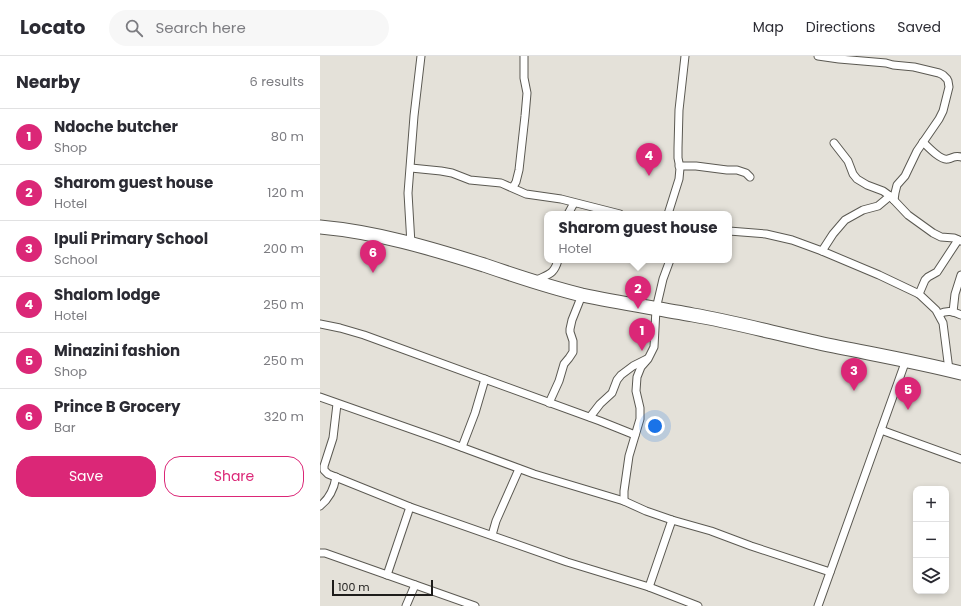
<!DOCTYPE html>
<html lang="en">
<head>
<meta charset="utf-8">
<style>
  body { margin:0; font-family:Poppins,sans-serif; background:#f7f7f7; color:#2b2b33 }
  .controls { position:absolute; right:12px; bottom:12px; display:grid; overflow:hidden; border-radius:8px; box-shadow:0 2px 6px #0003 }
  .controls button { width:36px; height:36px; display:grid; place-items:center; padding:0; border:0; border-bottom:1px solid #e1e1e2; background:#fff; color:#2b2b33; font:20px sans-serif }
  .scale { position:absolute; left:12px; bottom:10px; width:101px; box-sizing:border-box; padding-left:4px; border:2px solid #1e1d1b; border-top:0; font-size:11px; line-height:14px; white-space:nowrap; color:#1e1d1b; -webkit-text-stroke:3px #e4e1d9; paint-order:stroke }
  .you { position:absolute; left:335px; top:370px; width:14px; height:14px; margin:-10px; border:3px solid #fff; border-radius:50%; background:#1a73e8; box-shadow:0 0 0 6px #1a73e833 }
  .badge { display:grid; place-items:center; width:26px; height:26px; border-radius:50%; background:#db2777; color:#fff; font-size:13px; font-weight:700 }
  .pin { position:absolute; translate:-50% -33px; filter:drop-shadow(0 1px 2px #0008) }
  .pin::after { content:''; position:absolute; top:21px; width:14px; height:12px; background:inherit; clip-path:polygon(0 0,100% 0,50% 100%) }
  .popup { position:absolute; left:224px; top:155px; width:188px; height:52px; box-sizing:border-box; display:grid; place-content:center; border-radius:8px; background:#fff; filter:drop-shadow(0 1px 3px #0005); font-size:13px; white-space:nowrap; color:#7c7c81 }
  .popup b { font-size:15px; color:#2b2b33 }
  .popup::after { content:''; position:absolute; left:50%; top:100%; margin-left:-8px; border:8px solid transparent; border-top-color:#fff }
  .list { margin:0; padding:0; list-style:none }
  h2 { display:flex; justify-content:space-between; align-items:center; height:52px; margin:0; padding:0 16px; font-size:17px }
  h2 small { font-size:13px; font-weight:400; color:#7c7c81 }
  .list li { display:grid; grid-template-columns:26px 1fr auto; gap:12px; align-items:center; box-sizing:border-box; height:56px; padding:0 16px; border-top:1px solid #e1e1e2 }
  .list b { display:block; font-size:15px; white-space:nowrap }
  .list p { margin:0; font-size:13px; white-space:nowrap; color:#7c7c81 }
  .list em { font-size:13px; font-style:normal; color:#7c7c81 }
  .actions { display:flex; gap:8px; padding:12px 16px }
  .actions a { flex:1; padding:9px 0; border:1px solid #db2777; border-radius:16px; text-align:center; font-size:14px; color:#db2777 }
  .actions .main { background:#db2777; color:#fff }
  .icon { flex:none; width:22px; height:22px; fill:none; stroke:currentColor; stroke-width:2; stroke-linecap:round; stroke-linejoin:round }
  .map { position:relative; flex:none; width:641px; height:550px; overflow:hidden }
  header { display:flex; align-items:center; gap:24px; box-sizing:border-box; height:56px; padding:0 20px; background:#fff; border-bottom:1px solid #e1e1e2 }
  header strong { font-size:19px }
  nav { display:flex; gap:22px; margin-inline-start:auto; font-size:14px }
  .search { width:280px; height:36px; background:#f7f7f7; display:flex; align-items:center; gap:10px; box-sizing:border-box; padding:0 14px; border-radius:22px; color:#7c7c81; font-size:15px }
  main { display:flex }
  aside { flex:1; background:#fff }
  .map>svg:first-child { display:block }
</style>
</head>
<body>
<header>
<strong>Locato</strong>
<div class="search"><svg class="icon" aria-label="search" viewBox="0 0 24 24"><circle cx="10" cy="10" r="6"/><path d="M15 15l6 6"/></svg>Search here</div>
<nav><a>Map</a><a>Directions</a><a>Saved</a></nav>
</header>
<main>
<aside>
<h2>Nearby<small>6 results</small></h2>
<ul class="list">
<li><span class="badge">1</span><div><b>Ndoche butcher</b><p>Shop</p></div><em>80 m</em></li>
<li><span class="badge">2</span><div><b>Sharom guest house</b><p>Hotel</p></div><em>120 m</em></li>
<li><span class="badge">3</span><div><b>Ipuli Primary School</b><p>School</p></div><em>200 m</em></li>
<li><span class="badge">4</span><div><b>Shalom lodge</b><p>Hotel</p></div><em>250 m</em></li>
<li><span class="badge">5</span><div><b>Minazini fashion</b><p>Shop</p></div><em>250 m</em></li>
<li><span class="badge">6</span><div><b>Prince B Grocery</b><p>Bar</p></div><em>320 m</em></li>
</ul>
<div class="actions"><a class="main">Save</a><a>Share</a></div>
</aside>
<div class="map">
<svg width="641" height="550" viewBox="0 0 641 550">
  <rect width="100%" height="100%" fill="#e4e1d9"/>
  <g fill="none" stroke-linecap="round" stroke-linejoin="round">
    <g stroke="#5b5952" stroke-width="9">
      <g id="street">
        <polyline points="498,0 519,3 566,7 573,9 594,11 619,17 623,19 627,23 628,25 629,31 623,55 619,63 597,95 585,120 577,129 575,137 574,144"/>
        <path d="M603 86C608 91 621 105 628 103 634 102 634 99 641 101"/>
        <polyline points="514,87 528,105 533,118 537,123 547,129 563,135 570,140 588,159 613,177 621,181 634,182 641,185"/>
        <polyline points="359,110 376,110 407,114 417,114 426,117 430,121"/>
        <polyline points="91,112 121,115 132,117 150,124 181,127 206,138 241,143 300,158"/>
        <polyline points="193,131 196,126 199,114 205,60 207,37 204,22 204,0"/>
        <polyline points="248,158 254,147"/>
        <polyline points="348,158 359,123 360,112 358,102 358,92 359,54 365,0"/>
        <polyline points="409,175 446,178 472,184 502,195 559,219 599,238 616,254 623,267 629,314"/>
        <polyline points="91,188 88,137 94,60 101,0"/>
        <polyline points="502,195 513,178 525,164 543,154 558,150 570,140"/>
        <path d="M215 225C228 218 234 219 238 204"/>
        <polyline points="599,238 605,224 608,221 617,216 638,184"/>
        <polyline points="633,256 635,238 641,219"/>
        <path d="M619 258C627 254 633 255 641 259"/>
        <polyline points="0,268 20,272 44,279 280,365 315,379"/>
        <polyline points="0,341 122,384 214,418 304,445 326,455 352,464 391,475 431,490 510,516"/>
        <polyline points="229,347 239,325 244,308 249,302 253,296 253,285 250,276 250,273 252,264 262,239"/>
        <polyline points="17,348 13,382 4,410 4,414 8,418 90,451 247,506 329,531 378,550"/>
        <polyline points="270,361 280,348 292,337 297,324 301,319 313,310 327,303"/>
        <polyline points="561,374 641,403"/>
        <polyline points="142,391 155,357 165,323"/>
        <polyline points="304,445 304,435 309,400 320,363 320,352 316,335 317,321 321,311 328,303 334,291 336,253 343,223 350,204"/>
        <path d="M0 450C9 443 14 433 16 421"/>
        <polyline points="172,479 176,465 199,413"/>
        <polyline points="0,497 5,497 155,550"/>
        <polyline points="67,519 90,451"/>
        <polyline points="329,531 352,464"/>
        <polyline points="86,550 95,529"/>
        <polyline points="498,550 586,304"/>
      </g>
    </g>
    <g stroke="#5b5952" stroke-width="15">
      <path id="highway" d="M0 171C56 176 110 192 164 209 196 220 229 231 262 239 299 247 336 252 373 259 415 266 457 278 499 287 546 297 594 305 641 317"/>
    </g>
    <use href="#street" stroke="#fff" stroke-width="7"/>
    <use href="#highway" stroke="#fff" stroke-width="13"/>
  </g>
</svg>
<div class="controls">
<button>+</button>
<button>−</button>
<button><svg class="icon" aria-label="layers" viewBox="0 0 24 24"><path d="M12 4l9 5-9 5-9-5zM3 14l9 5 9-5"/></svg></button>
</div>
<div class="scale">100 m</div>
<div class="you"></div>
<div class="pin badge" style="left:322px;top:295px">1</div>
<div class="pin badge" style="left:318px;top:253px">2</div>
<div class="popup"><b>Sharom guest house</b>Hotel</div>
<div class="pin badge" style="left:534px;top:335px">3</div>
<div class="pin badge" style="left:329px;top:120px">4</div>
<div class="pin badge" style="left:588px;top:354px">5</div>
<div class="pin badge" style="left:53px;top:217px">6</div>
</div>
</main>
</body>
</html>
